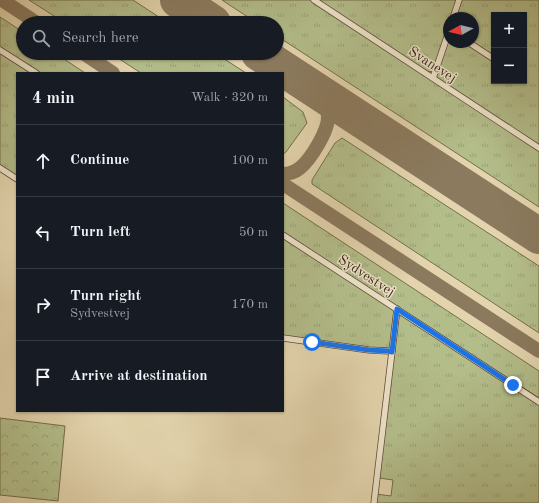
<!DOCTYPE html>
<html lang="en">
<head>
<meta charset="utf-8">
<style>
  body { margin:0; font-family:"Old Standard TT",serif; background:#242831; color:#f1f3f6 }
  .controls { position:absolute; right:12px; top:12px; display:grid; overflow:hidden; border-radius:0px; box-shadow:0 1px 3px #0004 }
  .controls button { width:36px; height:36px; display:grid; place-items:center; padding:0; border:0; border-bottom:1px solid #363941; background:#171b24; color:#f1f3f6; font:20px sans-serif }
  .compass { position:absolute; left:443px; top:12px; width:36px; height:36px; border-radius:50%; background:#171b24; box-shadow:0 1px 3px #0004; rotate:262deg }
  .stop { position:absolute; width:12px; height:12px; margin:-9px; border:3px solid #1a73e8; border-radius:50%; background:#fff }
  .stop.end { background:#1a73e8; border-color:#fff; box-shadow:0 1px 4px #0008 }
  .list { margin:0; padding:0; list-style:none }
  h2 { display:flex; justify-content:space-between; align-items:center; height:52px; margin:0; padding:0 16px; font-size:17px }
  h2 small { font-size:13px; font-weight:400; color:#9ea1a6 }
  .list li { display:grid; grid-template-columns:26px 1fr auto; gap:12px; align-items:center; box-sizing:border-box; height:72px; padding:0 16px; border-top:1px solid #363941 }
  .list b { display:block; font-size:15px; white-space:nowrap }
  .list p { margin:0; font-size:13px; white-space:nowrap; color:#9ea1a6 }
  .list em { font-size:13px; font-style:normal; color:#9ea1a6 }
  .icon { flex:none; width:22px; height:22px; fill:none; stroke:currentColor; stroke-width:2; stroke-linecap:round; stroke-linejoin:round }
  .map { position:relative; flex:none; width:539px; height:503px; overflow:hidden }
  .search { position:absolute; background:#171b24; box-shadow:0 1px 3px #0004; left:16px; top:16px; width:268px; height:44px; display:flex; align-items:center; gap:10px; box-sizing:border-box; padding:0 14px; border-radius:22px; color:#9ea1a6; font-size:15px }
  .panel { position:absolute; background:#171b24; box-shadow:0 1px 3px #0004; left:16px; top:72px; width:268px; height:340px; border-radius:0px }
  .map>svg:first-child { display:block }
</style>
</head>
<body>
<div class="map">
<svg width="539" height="503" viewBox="0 0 539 503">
  <defs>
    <pattern id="grass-tufts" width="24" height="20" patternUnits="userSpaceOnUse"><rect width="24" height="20" fill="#b3bd8a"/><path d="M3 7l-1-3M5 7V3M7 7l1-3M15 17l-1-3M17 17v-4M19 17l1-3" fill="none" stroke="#9aa276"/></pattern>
    <pattern id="forest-crowns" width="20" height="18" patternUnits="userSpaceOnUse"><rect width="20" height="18" fill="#b3bd8a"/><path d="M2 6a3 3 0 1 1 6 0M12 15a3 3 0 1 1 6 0" fill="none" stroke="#9aa276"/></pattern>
  </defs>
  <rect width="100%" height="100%" fill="#e3d4ad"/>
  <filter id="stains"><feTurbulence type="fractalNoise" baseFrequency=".005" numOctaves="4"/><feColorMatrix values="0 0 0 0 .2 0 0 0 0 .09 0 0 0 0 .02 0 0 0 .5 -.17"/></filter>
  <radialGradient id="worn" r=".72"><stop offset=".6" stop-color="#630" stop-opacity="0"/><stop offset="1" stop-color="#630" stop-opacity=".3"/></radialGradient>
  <g fill="url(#grass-tufts)" stroke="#736e4c">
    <polygon points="29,0 133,0 168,23 65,23"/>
    <polygon points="222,0 311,0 539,149 539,207 277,36 277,23 257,23"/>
    <polygon points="317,0 458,0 452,18 449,18 449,26 435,68 433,71 427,72"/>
    <polygon points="461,0 539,0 539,146 437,78 435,76 449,36 449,42 466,42 492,61 494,63 494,81 524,81 524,15 494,15 494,57 473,42 473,18 455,18"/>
    <polygon points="0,17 23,32 23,53 55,53 85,73 41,73 0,47"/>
    <polygon points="0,51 33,73 17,73 17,178 0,167"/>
    <polygon points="110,53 215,53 246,73 141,73"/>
    <polygon points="283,97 303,112 307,123 286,152 283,154"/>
    <polygon points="342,138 539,266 539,333 312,184 312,180 335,143"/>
    <polygon points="283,203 539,371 539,398 283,232"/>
    <polygon points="283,238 395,310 391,349 386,348 368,348 283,336"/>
    <polygon points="399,313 539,405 539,503 375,503 376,494 391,496 393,480 379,478"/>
  </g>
  <polygon fill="url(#forest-crowns)" stroke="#736e4c" points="0,418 65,426 58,501 0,495"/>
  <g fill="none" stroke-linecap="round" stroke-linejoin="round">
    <g stroke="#8b7a5e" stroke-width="14">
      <polyline points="2,0 37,23"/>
      <polyline points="83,53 113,73"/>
      <path d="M283 174C289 174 295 172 300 168 311 159 329 130 328 116 328 108 324 101 320 93"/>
      <polyline points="283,184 539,351"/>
    </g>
    <g stroke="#8b7a5e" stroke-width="36">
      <polyline points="178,0 213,23"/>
      <polyline points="259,53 539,236"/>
    </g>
    <g stroke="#5f4c36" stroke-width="7">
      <g id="minor">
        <polyline points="314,0 539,148"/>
        <polyline points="453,18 459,0"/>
        <polyline points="468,42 494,59"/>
        <polyline points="0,50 36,73"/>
        <polyline points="433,78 449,31"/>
        <polyline points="0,168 17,179"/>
        <polyline points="283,235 539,402"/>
        <polyline points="283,338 369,350 388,351 392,352"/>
        <polyline points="374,503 397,309"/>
      </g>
    </g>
    <use href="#minor" stroke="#ede3ca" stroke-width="5.5"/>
  </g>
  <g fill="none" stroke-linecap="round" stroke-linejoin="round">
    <polyline stroke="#1a73e8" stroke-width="5" points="312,342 369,350 388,351 392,352 397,309 513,385"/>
  </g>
  <g text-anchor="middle" stroke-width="3" stroke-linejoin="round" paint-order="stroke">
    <g font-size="14" fill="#331f0f" stroke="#ede3ca">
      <text transform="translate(433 64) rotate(33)" y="5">Svanevej</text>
      <text transform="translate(367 275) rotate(33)" y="5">Sydvestvej</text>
    </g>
  </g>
  <rect width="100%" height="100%" filter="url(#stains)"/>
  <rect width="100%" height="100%" fill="url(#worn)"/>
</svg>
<div class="controls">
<button>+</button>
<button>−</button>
</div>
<svg class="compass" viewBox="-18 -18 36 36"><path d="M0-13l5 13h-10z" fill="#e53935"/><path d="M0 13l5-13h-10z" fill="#9ea1a6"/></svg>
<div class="stop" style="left:312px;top:342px"></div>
<div class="stop end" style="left:513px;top:385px"></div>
<div class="search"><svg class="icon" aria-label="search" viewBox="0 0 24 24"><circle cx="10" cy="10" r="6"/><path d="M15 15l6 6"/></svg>Search here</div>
<section class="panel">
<h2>4 min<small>Walk · 320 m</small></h2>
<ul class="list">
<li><svg class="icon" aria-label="ahead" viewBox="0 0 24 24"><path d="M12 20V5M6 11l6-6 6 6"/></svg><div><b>Continue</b></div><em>100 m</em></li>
<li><svg class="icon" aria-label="left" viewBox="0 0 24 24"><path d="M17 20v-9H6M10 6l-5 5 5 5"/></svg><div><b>Turn left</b></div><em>50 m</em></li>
<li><svg class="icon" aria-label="right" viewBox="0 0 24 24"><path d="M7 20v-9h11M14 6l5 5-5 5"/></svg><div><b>Turn right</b><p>Sydvestvej</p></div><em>170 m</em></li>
<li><svg class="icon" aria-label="arrive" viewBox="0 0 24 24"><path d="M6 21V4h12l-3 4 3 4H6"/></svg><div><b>Arrive at destination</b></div></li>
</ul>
</section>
</div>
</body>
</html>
